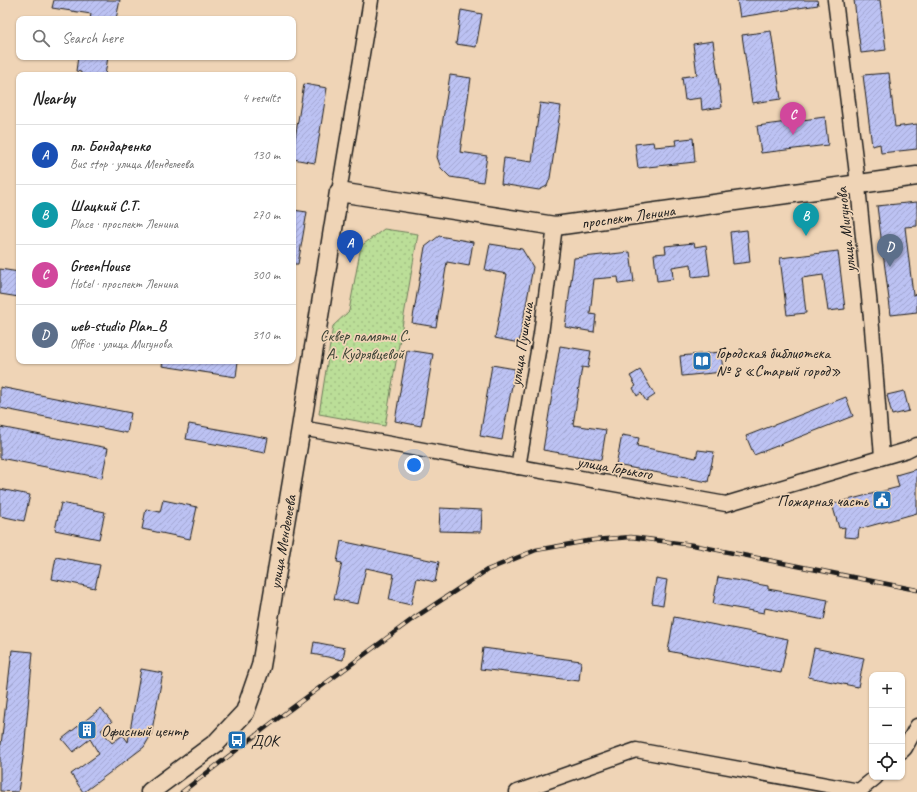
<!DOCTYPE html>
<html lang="en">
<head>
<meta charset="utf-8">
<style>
  body { margin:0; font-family:Caveat,sans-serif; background:#f6f6f6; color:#222 }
  .controls { position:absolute; right:12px; bottom:12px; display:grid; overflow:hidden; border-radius:8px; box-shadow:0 1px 3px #0004 }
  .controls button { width:36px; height:36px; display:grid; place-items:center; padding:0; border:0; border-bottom:1px solid #e0e0e0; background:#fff; color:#222; font:20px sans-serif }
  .you { position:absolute; left:414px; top:465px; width:14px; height:14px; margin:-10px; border:3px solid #fff; border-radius:50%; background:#1a73e8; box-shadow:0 0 0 6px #1a73e833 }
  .badge { display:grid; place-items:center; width:26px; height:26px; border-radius:50%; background:#1f6fb2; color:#fff; font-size:13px; font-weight:700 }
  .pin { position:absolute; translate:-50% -33px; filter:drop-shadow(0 1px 2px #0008) }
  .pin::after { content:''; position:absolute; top:21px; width:14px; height:12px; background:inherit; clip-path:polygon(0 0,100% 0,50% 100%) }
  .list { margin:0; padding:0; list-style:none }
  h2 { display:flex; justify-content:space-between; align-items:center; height:52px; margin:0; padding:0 16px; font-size:17px }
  h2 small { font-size:13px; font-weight:400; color:#767676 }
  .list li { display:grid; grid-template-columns:26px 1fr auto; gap:12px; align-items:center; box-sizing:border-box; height:60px; padding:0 16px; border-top:1px solid #e0e0e0 }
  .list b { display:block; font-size:15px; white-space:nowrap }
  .list p { margin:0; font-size:13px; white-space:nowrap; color:#767676 }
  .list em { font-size:13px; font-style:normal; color:#767676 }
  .icon { flex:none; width:22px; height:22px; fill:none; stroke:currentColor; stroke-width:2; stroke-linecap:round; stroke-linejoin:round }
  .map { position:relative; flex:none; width:917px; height:792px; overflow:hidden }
  .search { position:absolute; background:#fff; box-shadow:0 1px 3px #0004; left:16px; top:16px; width:280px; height:44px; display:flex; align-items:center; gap:10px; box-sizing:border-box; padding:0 14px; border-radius:8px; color:#767676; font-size:15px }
  .panel { position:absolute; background:#fff; box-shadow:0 1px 3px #0004; left:16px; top:72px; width:280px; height:292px; border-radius:8px }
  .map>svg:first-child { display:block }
</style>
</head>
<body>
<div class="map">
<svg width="917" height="792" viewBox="0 0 917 792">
  <defs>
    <pattern id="park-dots" width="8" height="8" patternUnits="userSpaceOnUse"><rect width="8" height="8" fill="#bbde98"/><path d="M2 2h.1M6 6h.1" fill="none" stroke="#a0be82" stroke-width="1.8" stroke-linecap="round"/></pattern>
    <pattern id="building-hatch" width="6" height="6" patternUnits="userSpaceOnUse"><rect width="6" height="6" fill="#bcc2f3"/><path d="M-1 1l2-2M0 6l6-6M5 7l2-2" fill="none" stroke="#a1a6d0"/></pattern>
  </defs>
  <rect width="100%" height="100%" fill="#efd4b6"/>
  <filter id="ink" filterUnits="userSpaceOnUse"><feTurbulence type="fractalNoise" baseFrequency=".025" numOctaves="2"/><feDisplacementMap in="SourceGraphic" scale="8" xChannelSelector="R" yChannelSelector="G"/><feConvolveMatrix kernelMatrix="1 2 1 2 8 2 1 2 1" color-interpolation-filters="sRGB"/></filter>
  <g filter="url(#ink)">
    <polygon fill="url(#park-dots)" stroke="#6c7d5a" points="384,229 418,234 385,426 319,414 333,326 349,311 361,246"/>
    <g fill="url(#building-hatch)" stroke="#1c1c1c">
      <polygon points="54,0 120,0 116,19 90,19 91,14 52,8"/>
      <polygon points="737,0 817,0 818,5 740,17"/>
      <polygon points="854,0 880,0 886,50 861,53"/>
      <polygon points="461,10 482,14 476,47 456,44"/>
      <polygon points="771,31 781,99 752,103 742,35"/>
      <polygon points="713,41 722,107 702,110 701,98 685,100 682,77 697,75 693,44"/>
      <polygon points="78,57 108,57 105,75 81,75 81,72 76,71"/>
      <polygon points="889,73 895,127 917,124 917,149 881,153 880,144 872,146 863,75"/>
      <polygon points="450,75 471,78 460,152 487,156 483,182 450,177 441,168 437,157"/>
      <polygon points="304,84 327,88 315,163 293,159 293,151"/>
      <polygon points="540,103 561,106 550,178 547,186 539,190 501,184 504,158 532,162"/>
      <polygon points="825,117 828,145 761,153 757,126"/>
      <polygon points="693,138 695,162 638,168 635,144 653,142 654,147 676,145 675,140"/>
      <polygon points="917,202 917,226 905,227 913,295 917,294 917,312 891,315 877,206"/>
      <polygon points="293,210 307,212 298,264 293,264"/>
      <polygon points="747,230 750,262 733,264 730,232"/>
      <polygon points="439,236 473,242 469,266 447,262 436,327 412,323 425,247"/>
      <polygon points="694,243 695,247 706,245 710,275 692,277 691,264 672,267 673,279 657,281 654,254 666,253 665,246"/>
      <polygon points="490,244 522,249 533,267 519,343 495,338 507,274 485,270"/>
      <polygon points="838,251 845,309 828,311 823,275 802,278 806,313 787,315 780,258"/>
      <polygon points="630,252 634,282 619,284 618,277 594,279 590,314 596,315 594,332 565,327 574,258"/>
      <polygon points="0,269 19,272 19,297 0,294"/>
      <polygon points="560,346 591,351 588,368 582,367 573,425 606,430 601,460 543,450"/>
      <polygon points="407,350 433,354 421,426 395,421"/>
      <polygon points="721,352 723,372 682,376 680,356"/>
      <polygon points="163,361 238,361 236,377 162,366"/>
      <polygon points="492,365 515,369 502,440 480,436"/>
      <polygon points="640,370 655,395 646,401 641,393 637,396 633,388 636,386 630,376"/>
      <polygon points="0,387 131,413 127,433 0,408"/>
      <polygon points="904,391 909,411 892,415 887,395"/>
      <polygon points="846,397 853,416 754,455 746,436"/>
      <polygon points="189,424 268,438 265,453 186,439"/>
      <polygon points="0,427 108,448 102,478 0,458"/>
      <polygon points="622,435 639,438 637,446 696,458 698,450 714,452 708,482 616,465"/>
      <polygon points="917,469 917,513 859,529 858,538 844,537 845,527 839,528 832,504 899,487 896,475"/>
      <polygon points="0,489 30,495 24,521 0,516"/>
      <polygon points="163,500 197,507 190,539 142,529 146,509 160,512"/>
      <polygon points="61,503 105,512 99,539 55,530"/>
      <polygon points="440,508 482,510 481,532 439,531"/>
      <polygon points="341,541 439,562 435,582 417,578 411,605 389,600 394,574 366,568 358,604 334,599 342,563 337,562"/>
      <polygon points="56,557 100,565 95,588 52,579"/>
      <polygon points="718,577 768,586 768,589 828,600 824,620 765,608 764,613 713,604"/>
      <polygon points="656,578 667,580 663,605 652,603"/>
      <polygon points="674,617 788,639 781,673 668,651"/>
      <polygon points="314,642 345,648 343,660 312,654"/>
      <polygon points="483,648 581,661 579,681 480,669"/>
      <polygon points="814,648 864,658 858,687 808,677"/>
      <polygon points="12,650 33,652 24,751 18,792 0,791 0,745 1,745"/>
      <polygon points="141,669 163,673 151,735 144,747 84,792 83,792 71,774 99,754 90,739 73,752 62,739 101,708 112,722 101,730 112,743 123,735 128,742"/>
    </g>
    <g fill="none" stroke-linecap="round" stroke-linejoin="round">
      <g stroke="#1c1c1c" stroke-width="17">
        <g id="minor">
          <polyline points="835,0 856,166 872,328 882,457"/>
          <polyline points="339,192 371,0"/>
          <polyline points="301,428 726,504 907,450 917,445"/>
          <polyline points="518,467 541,334 555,226"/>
          <polyline points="902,751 905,748 917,726"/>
          <polyline points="517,792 636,750 859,791 876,777"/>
        </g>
      </g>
      <g stroke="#1c1c1c" stroke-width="21">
        <polyline id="major" points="150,792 216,743 245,712 261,666 301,428 339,192 555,226 917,176"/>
      </g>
      <use href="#minor" stroke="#efd4b6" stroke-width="14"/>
      <use href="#major" stroke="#efd4b6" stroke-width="18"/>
      <g stroke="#1c1c1c" stroke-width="4.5">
        <polyline id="rail" points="182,792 273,722 414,618 487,570 536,550 594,540 631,537 693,545 917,590"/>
      </g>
      <use href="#rail" stroke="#efd4b6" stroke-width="3" stroke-dasharray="9" stroke-linecap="butt"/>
    </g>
  </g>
  <defs>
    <g id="library-square" transform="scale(1)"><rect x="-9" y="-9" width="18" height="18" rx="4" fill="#1f6fb2" stroke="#efd4b6"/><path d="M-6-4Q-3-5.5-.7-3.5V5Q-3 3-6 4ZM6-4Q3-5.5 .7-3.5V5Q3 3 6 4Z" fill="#fff"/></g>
    <g id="civic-square" transform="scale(1)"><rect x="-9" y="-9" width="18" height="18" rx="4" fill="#1f6fb2" stroke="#efd4b6"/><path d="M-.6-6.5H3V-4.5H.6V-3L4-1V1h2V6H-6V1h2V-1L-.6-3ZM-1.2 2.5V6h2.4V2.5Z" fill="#fff"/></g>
    <g id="building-square" transform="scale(1)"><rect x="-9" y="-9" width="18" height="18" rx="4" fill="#1f6fb2" stroke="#efd4b6"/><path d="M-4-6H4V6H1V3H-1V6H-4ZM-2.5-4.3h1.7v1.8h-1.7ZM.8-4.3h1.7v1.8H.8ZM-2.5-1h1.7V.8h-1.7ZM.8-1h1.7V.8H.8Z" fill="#fff"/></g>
    <g id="bus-square" transform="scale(1)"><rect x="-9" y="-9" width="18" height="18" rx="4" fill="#1f6fb2" stroke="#efd4b6"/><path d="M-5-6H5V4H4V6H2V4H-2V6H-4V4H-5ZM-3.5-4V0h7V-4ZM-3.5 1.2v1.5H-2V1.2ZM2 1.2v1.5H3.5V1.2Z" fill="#fff"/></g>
  </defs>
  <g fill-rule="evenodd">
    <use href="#library-square" x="702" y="361"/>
    <use href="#civic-square" x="882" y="500"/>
    <use href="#building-square" x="87" y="730"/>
    <use href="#bus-square" x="237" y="740"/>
  </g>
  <g text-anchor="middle" stroke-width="3.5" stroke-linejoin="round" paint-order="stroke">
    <g font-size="16" fill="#1c1c1c" stroke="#efd4b6">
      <text transform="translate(628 216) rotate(-8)" y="6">проспект Ленина</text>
      <text transform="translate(845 230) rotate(-96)" y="6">улица Мигунова</text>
      <text transform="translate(521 344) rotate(-81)" y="6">улица Пушкина</text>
      <text transform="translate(615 467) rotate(10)" y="6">улица Горького</text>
      <text transform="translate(282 542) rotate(-80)" y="6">улица Менделеева</text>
    </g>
    <g font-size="16" fill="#3c4335" stroke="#efd4b6">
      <text x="365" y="341">Сквер памяти С.<tspan x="365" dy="18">А. Кудрявцевой</tspan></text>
    </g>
    <g font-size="16" fill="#1c1c1c" stroke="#efd4b6" text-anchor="start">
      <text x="716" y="358">Городская библиотека<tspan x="716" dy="18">№ 8 «Старый город»</tspan></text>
      <text x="868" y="506" text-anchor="end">Пожарная часть</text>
      <text x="101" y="736">Офисный центр</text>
      <text x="251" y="746">ДОК</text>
    </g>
  </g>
</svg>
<div class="controls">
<button>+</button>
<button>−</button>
<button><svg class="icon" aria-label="locate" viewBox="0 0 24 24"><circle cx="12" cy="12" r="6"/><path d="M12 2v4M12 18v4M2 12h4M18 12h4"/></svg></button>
</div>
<div class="you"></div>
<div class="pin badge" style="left:350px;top:263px;background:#1a4fb4">A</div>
<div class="pin badge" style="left:806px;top:236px;background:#0f9aa8">B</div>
<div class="pin badge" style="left:793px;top:135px;background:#d1479c">C</div>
<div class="pin badge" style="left:890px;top:267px;background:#5c6f8a">D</div>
<div class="search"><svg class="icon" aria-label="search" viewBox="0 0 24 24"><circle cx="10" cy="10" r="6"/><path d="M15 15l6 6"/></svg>Search here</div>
<section class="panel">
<h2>Nearby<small>4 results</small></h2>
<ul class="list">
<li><span class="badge" style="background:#1a4fb4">A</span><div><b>пл. Бондаренко</b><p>Bus stop · улица Менделеева</p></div><em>130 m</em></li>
<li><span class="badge" style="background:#0f9aa8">B</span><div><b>Шацкий С.Т.</b><p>Place · проспект Ленина</p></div><em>270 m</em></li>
<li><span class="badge" style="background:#d1479c">C</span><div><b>GreenHouse</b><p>Hotel · проспект Ленина</p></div><em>300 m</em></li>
<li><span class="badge" style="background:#5c6f8a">D</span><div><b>web-studio Plan_B</b><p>Office · улица Мигунова</p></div><em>310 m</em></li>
</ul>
</section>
</div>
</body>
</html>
